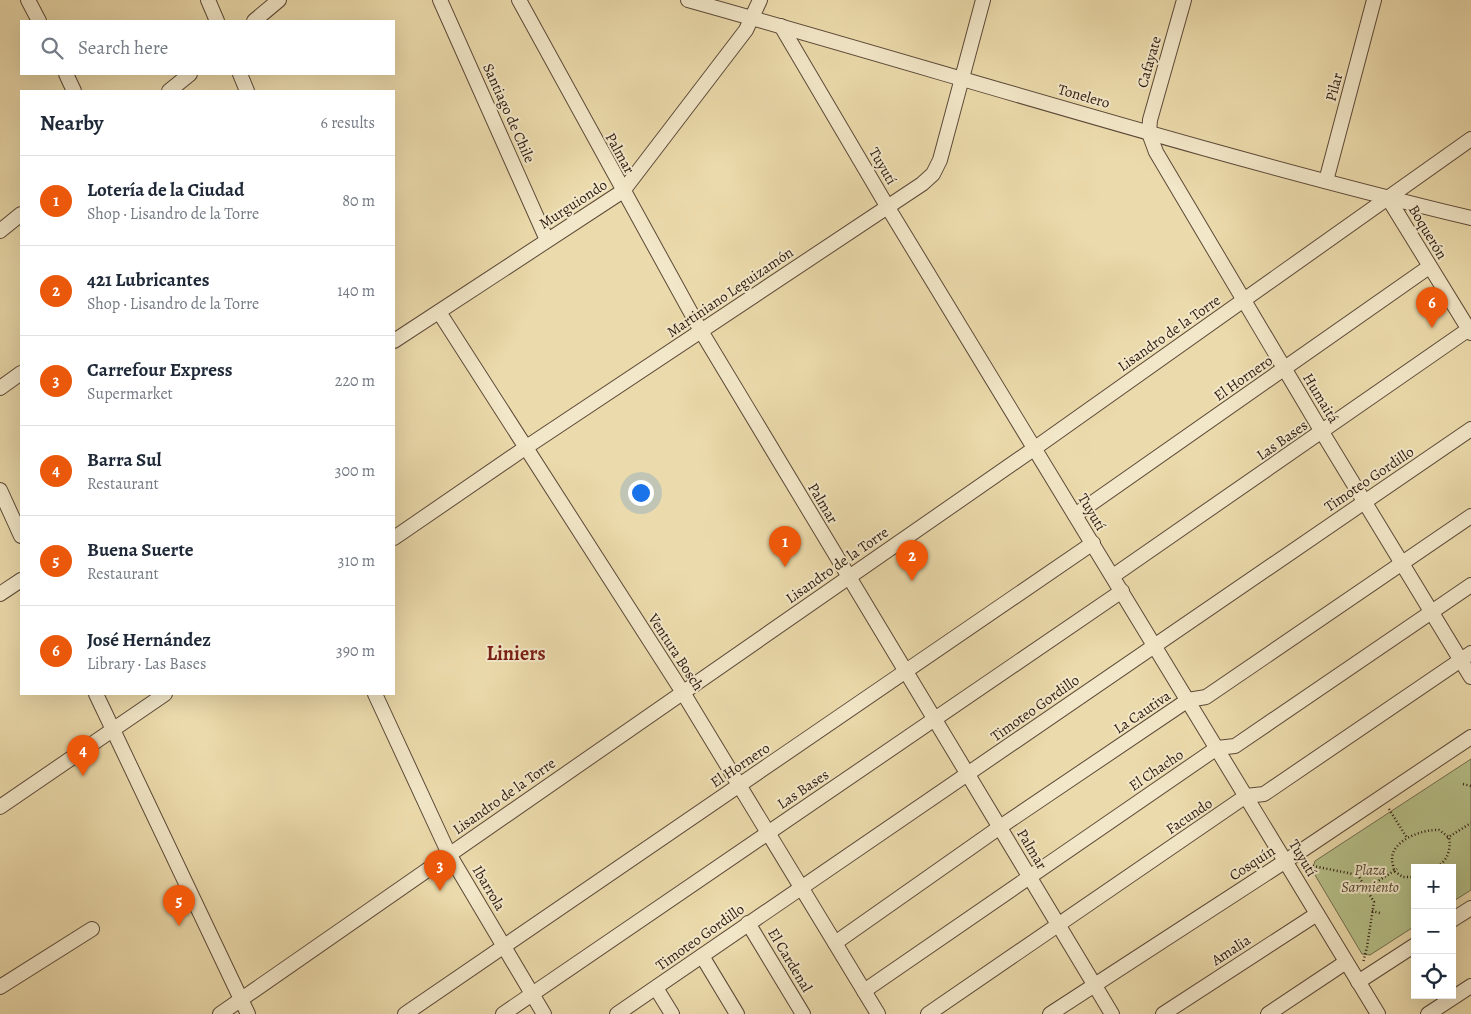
<!DOCTYPE html>
<html lang="en">
<head>
<meta charset="utf-8">
<style>
  body { margin:0; font-family:Alegreya,serif; background:#f2f2f3; color:#1f2937 }
  .controls { position:absolute; right:15px; bottom:15px; display:grid; overflow:hidden; border-radius:0px; box-shadow:0 5px 20px #0002 }
  .controls button { width:45px; height:45px; display:grid; place-items:center; padding:0; border:0; border-bottom:1px solid #e0e1e3; background:#fff; color:#1f2937; font:25px sans-serif }
  .you { position:absolute; left:640px; top:492px; width:18px; height:18px; margin:-12px; border:4px solid #fff; border-radius:50%; background:#1a73e8; box-shadow:0 0 0 8px #1a73e833 }
  .badge { display:grid; place-items:center; width:32px; height:32px; border-radius:50%; background:#ea580c; color:#fff; font-size:16px; font-weight:700 }
  .pin { position:absolute; translate:-50% -41px; filter:drop-shadow(0 1px 2px #0008) }
  .pin::after { content:''; position:absolute; top:26px; width:18px; height:15px; background:inherit; clip-path:polygon(0 0,100% 0,50% 100%) }
  .list { margin:0; padding:0; list-style:none }
  h2 { display:flex; justify-content:space-between; align-items:center; height:65px; margin:0; padding:0 20px; font-size:21px }
  h2 small { font-size:16px; font-weight:400; color:#747a83 }
  .list li { display:grid; grid-template-columns:32px 1fr auto; gap:15px; align-items:center; box-sizing:border-box; height:90px; padding:0 20px; border-top:1px solid #e0e1e3 }
  .list b { display:block; font-size:19px; white-space:nowrap }
  .list p { margin:0; font-size:16px; white-space:nowrap; color:#747a83 }
  .list em { font-size:16px; font-style:normal; color:#747a83 }
  .icon { flex:none; width:28px; height:28px; fill:none; stroke:currentColor; stroke-width:2; stroke-linecap:round; stroke-linejoin:round }
  .map { position:relative; flex:none; width:1471px; height:1014px; overflow:hidden }
  .search { position:absolute; background:#fff; box-shadow:0 5px 20px #0002; left:20px; top:20px; width:375px; height:55px; display:flex; align-items:center; gap:12px; box-sizing:border-box; padding:0 18px; border-radius:0px; color:#747a83; font-size:19px }
  .panel { position:absolute; background:#fff; box-shadow:0 5px 20px #0002; left:20px; top:90px; width:375px; height:605px; border-radius:0px }
  .map>svg:first-child { display:block }
</style>
</head>
<body>
<div class="map">
<svg width="1471" height="1014" viewBox="0 0 1471 1014">
  <rect width="100%" height="100%" fill="#ebdaab"/>
  <filter id="stains"><feTurbulence type="fractalNoise" baseFrequency=".004" numOctaves="4"/><feColorMatrix values="0 0 0 0 .2 0 0 0 0 .09 0 0 0 0 .02 0 0 0 .5 -.17"/></filter>
  <radialGradient id="worn" r=".72"><stop offset=".6" stop-color="#630" stop-opacity="0"/><stop offset="1" stop-color="#630" stop-opacity=".3"/></radialGradient>
  <polygon fill="#b6c089" stroke="#716c4d" points="1471,759 1471,890 1452,902 1452,868 1415,868 1415,926 1370,955 1362,954 1312,870 1315,861"/>
  <g fill="none" stroke-linecap="round" stroke-linejoin="round">
    <g stroke="#5c4938" stroke-width="16">
      <g id="minor">
        <polyline points="28,0 39,21"/>
        <polyline points="208,0 217,21"/>
        <polyline points="440,0 547,240"/>
        <polyline points="519,0 701,331 1112,1014"/>
        <path d="M688 0C949 73 1208 155 1471 218"/>
        <polyline points="1184,0 1150,120 1149,133 1156,152 1322,432 1471,677"/>
        <polyline points="254,21 279,0"/>
        <polyline points="781,26 887,206 1378,1014"/>
        <polyline points="66,74 74,91"/>
        <polyline points="240,74 247,91"/>
        <polyline points="169,91 190,74"/>
        <polyline points="1326,181 1374,0"/>
        <polyline points="1388,198 1471,333"/>
        <polyline points="0,231 21,214"/>
        <polyline points="439,312 682,691 878,1014"/>
        <polyline points="394,341 623,191 746,30 760,0"/>
        <polyline points="0,388 21,373"/>
        <polyline points="0,490 21,536"/>
        <polyline points="1075,515 1429,267"/>
        <polyline points="394,538 525,448 922,184 933,174 940,160 983,0"/>
        <polyline points="1113,576 1469,329"/>
        <polyline points="0,594 21,580"/>
        <polyline points="96,694 248,1014"/>
        <polyline points="375,694 449,854 544,1014"/>
        <polyline points="0,807 165,694"/>
        <polyline points="1452,920 1471,908"/>
        <polyline points="748,923 803,1014"/>
        <polyline points="835,943 1000,827 1188,700 1206,697 1471,516"/>
        <polyline points="702,956 737,1014"/>
        <polyline points="1358,982 1415,945"/>
        <polyline points="0,987 92,929"/>
        <polyline points="656,988 672,1014"/>
        <polyline points="864,991 1217,748 1235,746 1471,585"/>
        <polyline points="220,1014 1035,448 1471,139"/>
        <polyline points="405,1014 1093,543"/>
        <polyline points="503,1014 1122,591"/>
        <polyline points="617,1014 1471,429"/>
        <polyline points="928,1014 1246,796 1264,794 1471,653"/>
        <polyline points="1050,1014 1301,851 1471,737"/>
        <polyline points="1163,1014 1317,914"/>
        <polyline points="1268,1014 1346,962"/>
        <polyline points="1428,1014 1471,986"/>
      </g>
    </g>
    <g stroke="#2c1911" stroke-width="2.5" stroke-dasharray="1 2.5" stroke-linecap="butt">
      <polyline points="1463,784 1471,786"/>
      <polyline points="1389,809 1407,838"/>
      <polyline points="1447,838 1471,823"/>
      <polyline points="1307,863 1308,865 1358,875 1374,902 1367,947 1363,963"/>
      <path d="M1415 877H1403L1394 871C1394 868 1392 863 1392 859 1392 840 1423 829 1439 830L1449 837C1451 850 1448 860 1436 868"/>
      <polyline points="1367,888 1397,869"/>
      <polyline points="1372,911 1380,913"/>
    </g>
    <use href="#minor" stroke="#f2e7c8" stroke-width="14"/>
  </g>
  <g text-anchor="middle" stroke-width="4" stroke-linejoin="round" paint-order="stroke">
    <g font-size="15" fill="#2c1911" stroke="#f2e7c8">
      <text transform="translate(1149 62) rotate(-74)" y="5">Cafayate</text>
      <text transform="translate(1334 87) rotate(-75)" y="5">Pilar</text>
      <text transform="translate(1084 96) rotate(16)" y="5">Tonelero</text>
      <text transform="translate(509 113) rotate(66)" y="5">Santiago de Chile</text>
      <text transform="translate(620 153) rotate(61)" y="5">Palmar</text>
      <text transform="translate(883 166) rotate(60)" y="5">Tuyutí</text>
      <text transform="translate(573 204) rotate(-33)" y="5">Murguiondo</text>
      <text transform="translate(1428 232) rotate(59)" y="5">Boquerón</text>
      <text transform="translate(730 292) rotate(-34)" y="5">Martiniano Leguizamón</text>
      <text transform="translate(1169 333) rotate(-35)" y="5">Lisandro de la Torre</text>
      <text transform="translate(1243 378) rotate(-35)" y="5">El Hornero</text>
      <text transform="translate(1321 398) rotate(59)" y="5">Humaitá</text>
      <text transform="translate(1282 440) rotate(-35)" y="5">Las Bases</text>
      <text transform="translate(1369 479) rotate(-34)" y="5">Timoteo Gordillo</text>
      <text transform="translate(823 503) rotate(59)" y="5">Palmar</text>
      <text transform="translate(1092 512) rotate(59)" y="5">Tuyutí</text>
      <text transform="translate(837 565) rotate(-35)" y="5">Lisandro de la Torre</text>
      <text transform="translate(676 652) rotate(57)" y="5">Ventura Bosch</text>
      <text transform="translate(1035 708) rotate(-35)" y="5">Timoteo Gordillo</text>
      <text transform="translate(1142 712) rotate(-34)" y="5">La Cautiva</text>
      <text transform="translate(740 765) rotate(-34)" y="5">El Hornero</text>
      <text transform="translate(1156 770) rotate(-34)" y="5">El Chacho</text>
      <text transform="translate(803 789) rotate(-34)" y="5">Las Bases</text>
      <text transform="translate(504 796) rotate(-35)" y="5">Lisandro de la Torre</text>
      <text transform="translate(1189 816) rotate(-34)" y="5">Facundo</text>
      <text transform="translate(1032 849) rotate(59)" y="5">Palmar</text>
      <text transform="translate(1303 858) rotate(59)" y="5">Tuyutí</text>
      <text transform="translate(1252 863) rotate(-33)" y="5">Cosquín</text>
      <text transform="translate(489 888) rotate(59)" y="5">Ibarrola</text>
      <text transform="translate(700 937) rotate(-35)" y="5">Timoteo Gordillo</text>
      <text transform="translate(1231 950) rotate(-33)" y="5">Amalia</text>
      <text transform="translate(790 960) rotate(59)" y="5">El Cardenal</text>
    </g>
    <g font-size="15" font-style="italic" fill="#554b35" stroke="#f2e7c8">
      <text x="1370" y="875">Plaza<tspan x="1370" dy="17">Sarmiento</tspan></text>
    </g>
    <g font-size="20" font-weight="bold" fill="#7a1f14" stroke="#f2e7c8">
      <text x="516" y="660">Liniers</text>
    </g>
  </g>
  <rect width="100%" height="100%" filter="url(#stains)"/>
  <rect width="100%" height="100%" fill="url(#worn)"/>
</svg>
<div class="controls">
<button>+</button>
<button>−</button>
<button><svg class="icon" aria-label="locate" viewBox="0 0 24 24"><circle cx="12" cy="12" r="6"/><path d="M12 2v4M12 18v4M2 12h4M18 12h4"/></svg></button>
</div>
<div class="you"></div>
<div class="pin badge" style="left:785px;top:567px">1</div>
<div class="pin badge" style="left:912px;top:581px">2</div>
<div class="pin badge" style="left:440px;top:891px">3</div>
<div class="pin badge" style="left:83px;top:776px">4</div>
<div class="pin badge" style="left:179px;top:926px">5</div>
<div class="pin badge" style="left:1432px;top:328px">6</div>
<div class="search"><svg class="icon" aria-label="search" viewBox="0 0 24 24"><circle cx="10" cy="10" r="6"/><path d="M15 15l6 6"/></svg>Search here</div>
<section class="panel">
<h2>Nearby<small>6 results</small></h2>
<ul class="list">
<li><span class="badge">1</span><div><b>Lotería de la Ciudad</b><p>Shop · Lisandro de la Torre</p></div><em>80 m</em></li>
<li><span class="badge">2</span><div><b>421 Lubricantes</b><p>Shop · Lisandro de la Torre</p></div><em>140 m</em></li>
<li><span class="badge">3</span><div><b>Carrefour Express</b><p>Supermarket</p></div><em>220 m</em></li>
<li><span class="badge">4</span><div><b>Barra Sul</b><p>Restaurant</p></div><em>300 m</em></li>
<li><span class="badge">5</span><div><b>Buena Suerte</b><p>Restaurant</p></div><em>310 m</em></li>
<li><span class="badge">6</span><div><b>José Hernández</b><p>Library · Las Bases</p></div><em>390 m</em></li>
</ul>
</section>
</div>
</body>
</html>
